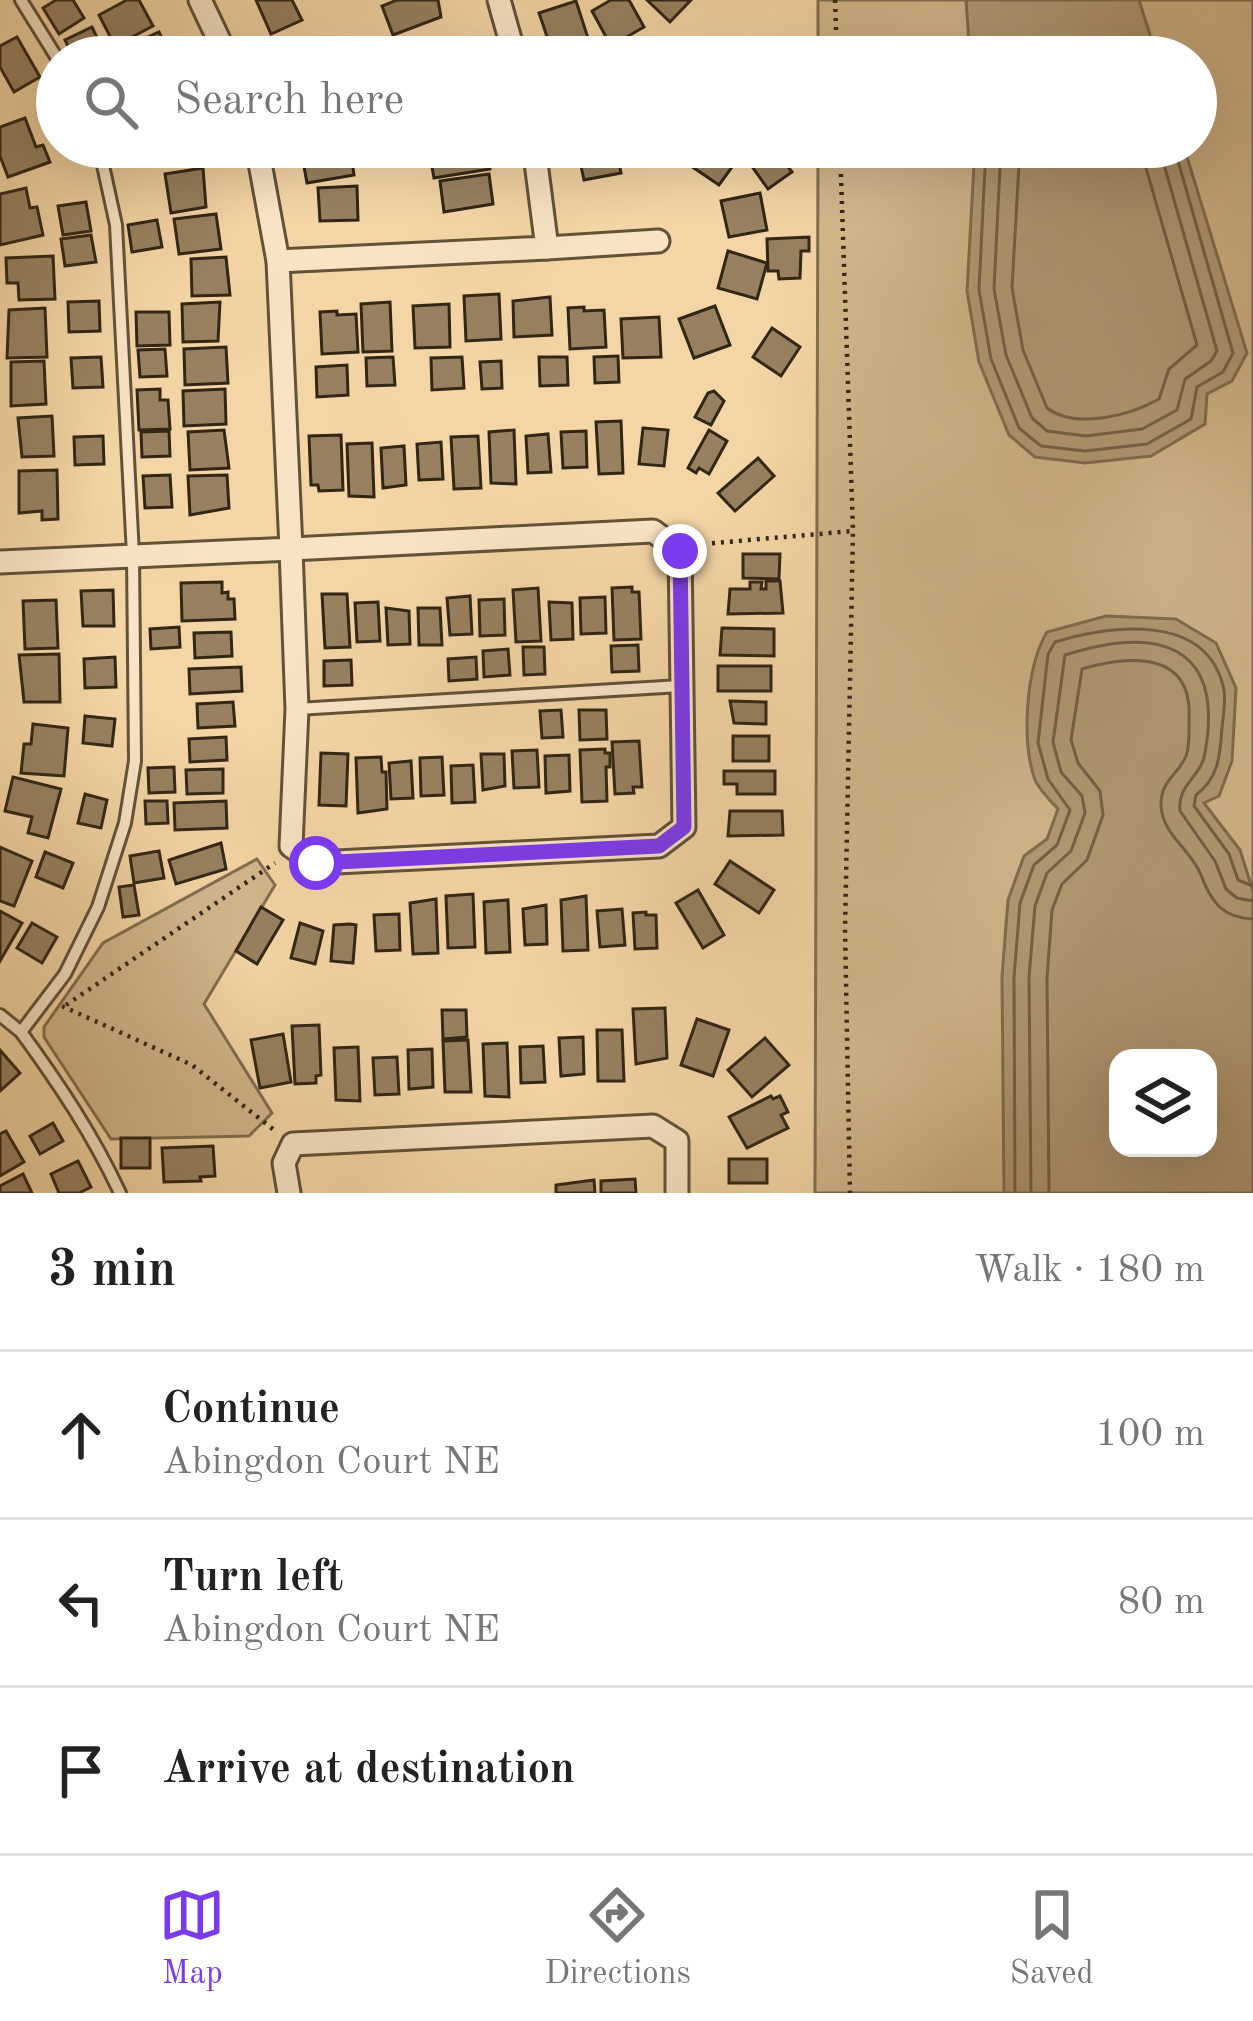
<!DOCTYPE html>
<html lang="en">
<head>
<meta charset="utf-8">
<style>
  body { margin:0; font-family:"Old Standard TT",serif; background:#f6f6f6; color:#222 }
  .controls { position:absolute; right:36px; bottom:36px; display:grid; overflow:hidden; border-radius:24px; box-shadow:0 12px 48px #0002 }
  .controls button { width:108px; height:108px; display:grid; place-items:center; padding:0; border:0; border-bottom:3px solid #e0e0e0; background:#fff; color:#222; font:60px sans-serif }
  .stop { position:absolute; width:36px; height:36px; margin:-27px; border:9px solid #7c3aed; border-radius:50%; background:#fff }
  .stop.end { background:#7c3aed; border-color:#fff; box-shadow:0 3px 12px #0008 }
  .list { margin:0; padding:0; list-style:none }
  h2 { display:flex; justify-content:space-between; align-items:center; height:156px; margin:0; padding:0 48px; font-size:51px }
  h2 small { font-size:39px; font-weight:400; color:#767676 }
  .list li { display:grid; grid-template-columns:78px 1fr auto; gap:36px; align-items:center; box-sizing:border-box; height:168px; padding:0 48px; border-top:3px solid #e0e0e0 }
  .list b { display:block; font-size:45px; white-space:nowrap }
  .list p { margin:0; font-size:39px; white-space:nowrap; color:#767676 }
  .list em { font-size:39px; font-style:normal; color:#767676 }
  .icon { flex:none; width:66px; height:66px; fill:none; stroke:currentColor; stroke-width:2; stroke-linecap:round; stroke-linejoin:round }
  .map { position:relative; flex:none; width:1253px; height:1193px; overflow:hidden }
  .search { position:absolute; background:#fff; box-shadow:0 12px 48px #0002; left:36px; right:36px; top:36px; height:132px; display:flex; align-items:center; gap:30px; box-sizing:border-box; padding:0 42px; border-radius:66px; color:#767676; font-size:45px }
  .sheet { height:660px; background:#fff }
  nav { display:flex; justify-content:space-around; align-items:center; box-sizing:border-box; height:168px; border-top:3px solid #e0e0e0; background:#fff; font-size:33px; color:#767676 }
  nav a { display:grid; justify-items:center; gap:6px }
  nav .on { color:#7c3aed }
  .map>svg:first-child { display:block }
</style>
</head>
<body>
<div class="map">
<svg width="1253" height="1193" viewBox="0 0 1253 1193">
  <rect width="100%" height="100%" fill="#f4d5a6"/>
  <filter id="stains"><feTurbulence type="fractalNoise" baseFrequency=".00167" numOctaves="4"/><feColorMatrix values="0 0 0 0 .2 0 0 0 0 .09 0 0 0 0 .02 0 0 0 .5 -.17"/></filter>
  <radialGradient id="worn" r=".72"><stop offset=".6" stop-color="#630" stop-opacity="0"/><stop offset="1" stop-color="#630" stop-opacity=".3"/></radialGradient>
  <g fill="#d3b78d" stroke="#826e50" stroke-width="3" fill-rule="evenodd">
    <path d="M818 0H1253V1193H815L818 147H1196V57H818ZM1118 1058H1208V1148H1118Z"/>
    <polygon points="257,859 275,885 204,1004 272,1113 249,1136 111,1139 44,1037 44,1027 103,943"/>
  </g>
  <g fill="#b29a74" stroke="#7f6c4e" stroke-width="3" fill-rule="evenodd">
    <polygon points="966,0 1139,0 1157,57 970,57"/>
    <polygon points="975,147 1184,147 1247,353 1232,381 1207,394 1205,424 1151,456 1085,463 1035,457 1009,435 979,362 967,291"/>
    <path d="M1106 616 1176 619 1216 643 1236 688 1232 761 1219 796 1204 803 1240 850 1253 891V1193H1004L1002 976 1008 900 1024 856 1047 839 1058 809C1050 800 1040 791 1035 780 1021 741 1026 667 1047 632ZM1208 1058V1148H1118V1058Z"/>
  </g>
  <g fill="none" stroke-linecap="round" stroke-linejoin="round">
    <g stroke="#726044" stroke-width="3">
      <polyline points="986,147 979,290 991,359 1019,428 1041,446 1085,451 1147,444 1191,419 1197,387 1223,372 1233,353 1174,147"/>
      <polyline points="1001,147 994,289 1006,355 1032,418 1047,431 1086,436 1142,429 1177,410 1185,379 1211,361 1217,351 1159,147"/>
      <path d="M1020 147 1012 288 1023 350 1047 408C1076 430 1131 415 1159 399L1169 369 1197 345 1140 147"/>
      <path d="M1015 1193 1014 977 1020 903 1034 865 1057 845 1070 810 1048 779 1038 743 1048 654 1055 642C1112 625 1208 612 1224 690 1226 701 1223 716 1222 728 1220 755 1219 778 1196 795L1194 806 1229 854 1238 880 1253 886"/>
      <path d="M1031 1193 1029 977 1035 906 1047 873 1071 851 1085 813 1082 796 1061 772 1053 742 1065 655C1156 626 1225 642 1205 753 1201 778 1177 784 1180 811L1215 861 1226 889 1237 898 1253 901"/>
      <path d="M1049 1193 1047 978 1052 910 1062 884 1087 860 1103 815 1100 791 1078 763 1071 740 1082 669C1131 655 1193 651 1189 719 1189 731 1190 745 1186 756 1179 774 1161 780 1161 804 1161 834 1191 849 1201 875 1211 902 1223 918 1253 919"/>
    </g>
  </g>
  <g fill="#978160" stroke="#322614" stroke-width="3">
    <polygon points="56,0 73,0 84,18 59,34 43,8"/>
    <polygon points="127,0 139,0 153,26 115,46 99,15"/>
    <polygon points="256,0 292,0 302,20 271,34"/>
    <polygon points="397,0 438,0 441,17 393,35 382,6"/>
    <polygon points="611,0 629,0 644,27 611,46 592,11"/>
    <polygon points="647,0 691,0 670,22"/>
    <polygon points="576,1 588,38 552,51 539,13"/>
    <polygon points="92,27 101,46 73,57 65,40"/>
    <polygon points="159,32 171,57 124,57 121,49"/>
    <polygon points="17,37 40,77 14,92 0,67 0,46"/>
    <polygon points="310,40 315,57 280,57 278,50"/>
    <polygon points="457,41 461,57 411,57 410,54"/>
    <polygon points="25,118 36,147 43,145 50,162 8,177 0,156 0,127"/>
    <polygon points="159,147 200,147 202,157 164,166"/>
    <polygon points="319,147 350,147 354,175 307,183 301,150"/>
    <polygon points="454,147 487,148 490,169 434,178 429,151"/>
    <polygon points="577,147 616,147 621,173 584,180"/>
    <polygon points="622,147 661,147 663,158 626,165"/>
    <polygon points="700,147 736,147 743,152 719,185 688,164"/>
    <polygon points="774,148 792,172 768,189 751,165"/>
    <polygon points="203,168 206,207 171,213 165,174"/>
    <polygon points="489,174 493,204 444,212 440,181"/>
    <polygon points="357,186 358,220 320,221 318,188"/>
    <polygon points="26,188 30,208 37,207 43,235 0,245 0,194"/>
    <polygon points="760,193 767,230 729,237 721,201"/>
    <polygon points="86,202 91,231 63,235 58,206"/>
    <polygon points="216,214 221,249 179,254 174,219"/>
    <polygon points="157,220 162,247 132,252 128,225"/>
    <polygon points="91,235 96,262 65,266 61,239"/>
    <polygon points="809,237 809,251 801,251 800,278 779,279 778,271 768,271 767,239"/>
    <polygon points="728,251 767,263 757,299 718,288"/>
    <polygon points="53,256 55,299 19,300 18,283 7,283 6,258"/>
    <polygon points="226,257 230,295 192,296 191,259"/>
    <polygon points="499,294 501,339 466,341 464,296"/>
    <polygon points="550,297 552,335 514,337 513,301"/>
    <polygon points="99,301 100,331 69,332 68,302"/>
    <polygon points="220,302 218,341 183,342 182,304"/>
    <polygon points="390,302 392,351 363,352 361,304"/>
    <polygon points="449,304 450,347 415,348 413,306"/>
    <polygon points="715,306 730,345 694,358 679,319"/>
    <polygon points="584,307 584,311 604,310 606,347 570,349 568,308"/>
    <polygon points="45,308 47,357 7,358 9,310"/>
    <polygon points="337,311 337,315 356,314 358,352 322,354 320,312"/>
    <polygon points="136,312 169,312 170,345 137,346"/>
    <polygon points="659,317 661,357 623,358 621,319"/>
    <polygon points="772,328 800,347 781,376 753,357"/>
    <polygon points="226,347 228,383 185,385 184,349"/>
    <polygon points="165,349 167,376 140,377 138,350"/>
    <polygon points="618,356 619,382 595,383 594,357"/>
    <polygon points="101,357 103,387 73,388 71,358"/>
    <polygon points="393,357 395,385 367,386 366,358"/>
    <polygon points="462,357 464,388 432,390 431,358"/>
    <polygon points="539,357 567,357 568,385 540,386"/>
    <polygon points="44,361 46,404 11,406 11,362"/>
    <polygon points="501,361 502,388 482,389 480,362"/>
    <polygon points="347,365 348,395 317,397 316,367"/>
    <polygon points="160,389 160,400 168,400 170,429 139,430 137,390"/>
    <polygon points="225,389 226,424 184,426 183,391"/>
    <polygon points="714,391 724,401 711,425 695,417 708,393"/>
    <polygon points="52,416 54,456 22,457 18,418"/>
    <polygon points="621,421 623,473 599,474 596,422"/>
    <polygon points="643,428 668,430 664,466 639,464"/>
    <polygon points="224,430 229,468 190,470 188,432"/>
    <polygon points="514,430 516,484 491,483 489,432"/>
    <polygon points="709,430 727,441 709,474 699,468 696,473 688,468"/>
    <polygon points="169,431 170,456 142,457 141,432"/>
    <polygon points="586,431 587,467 563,468 561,432"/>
    <polygon points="548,434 551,472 528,473 526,436"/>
    <polygon points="341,435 343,490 319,491 318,485 311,485 309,436"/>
    <polygon points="103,436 104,464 75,465 74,437"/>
    <polygon points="478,436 481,488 454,489 451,437"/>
    <polygon points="441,442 443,479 419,480 417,444"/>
    <polygon points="372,443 374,497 349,496 347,444"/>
    <polygon points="404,446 406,485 383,488 381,448"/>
    <polygon points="758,458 774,476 735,511 718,493"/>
    <polygon points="57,470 58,519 42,520 42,511 19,513 19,471"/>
    <polygon points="170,475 172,507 145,508 143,476"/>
    <polygon points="227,475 229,508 190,515 188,476"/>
    <polygon points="743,554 780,554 779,579 743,578"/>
    <polygon points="766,581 780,581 783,613 728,614 730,589 750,589 750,582 762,582 761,589 766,589"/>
    <polygon points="222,582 222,593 228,592 228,599 234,599 235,619 182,621 181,583"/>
    <polygon points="632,587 632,592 639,592 641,639 614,640 612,588"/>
    <polygon points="538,588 541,641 516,642 513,590"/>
    <polygon points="113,590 114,626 83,626 81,591"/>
    <polygon points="322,594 347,594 350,647 325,648"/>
    <polygon points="470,596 472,634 450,635 447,598"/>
    <polygon points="605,597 606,633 581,634 580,598"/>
    <polygon points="504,599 505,635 480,636 479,600"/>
    <polygon points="56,600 58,648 25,649 23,601"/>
    <polygon points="378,602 380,641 357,642 355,603"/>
    <polygon points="549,602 572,603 573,639 551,640"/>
    <polygon points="386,608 409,611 410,644 388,645"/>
    <polygon points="418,608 440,608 442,645 419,645"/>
    <polygon points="179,627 180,647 151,649 150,629"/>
    <polygon points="722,628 774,629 774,656 720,655"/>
    <polygon points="231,632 232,656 195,658 194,633"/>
    <polygon points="638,645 639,671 612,672 611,646"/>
    <polygon points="523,647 544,647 545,674 524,675"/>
    <polygon points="508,649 510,675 484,677 483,651"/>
    <polygon points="59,654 60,702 24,702 19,655"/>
    <polygon points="115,657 116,687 85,688 84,659"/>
    <polygon points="476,657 477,679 449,681 448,659"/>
    <polygon points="351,660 352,685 324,686 324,661"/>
    <rect x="718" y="666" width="53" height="25"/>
    <polygon points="241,667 242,691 190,694 189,669"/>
    <polygon points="730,701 766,702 766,724 734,723"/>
    <polygon points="233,702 235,726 198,728 197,704"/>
    <polygon points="561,710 563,737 542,738 540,711"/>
    <polygon points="579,710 606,710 607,739 580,740"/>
    <polygon points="85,716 115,719 112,746 83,743"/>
    <polygon points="33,724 68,728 64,776 21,773 24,744 31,744"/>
    <rect x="733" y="736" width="36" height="25"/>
    <polygon points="226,737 227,760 190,762 189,739"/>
    <polygon points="639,741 642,787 633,787 634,793 615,794 612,742"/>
    <polygon points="605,749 605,753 610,753 610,767 606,767 607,801 582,802 580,750"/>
    <polygon points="537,750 539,787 514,788 512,751"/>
    <polygon points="321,753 348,754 346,806 319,805"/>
    <polygon points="481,754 504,754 505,786 483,790"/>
    <polygon points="569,755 570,791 546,793 545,756"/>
    <polygon points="381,757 382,772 386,772 387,809 358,813 356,758"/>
    <polygon points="442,757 444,795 421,796 420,758"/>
    <polygon points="411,761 413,798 391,799 389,763"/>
    <polygon points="473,765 475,802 452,803 451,766"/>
    <polygon points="174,767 175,792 149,793 148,768"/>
    <polygon points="223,769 223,793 187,794 186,770"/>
    <polygon points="724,771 775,771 775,794 737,794 737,784 724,784"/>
    <polygon points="13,777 61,789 48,838 28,833 32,817 5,811"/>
    <polygon points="85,794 107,800 101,828 78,823"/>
    <polygon points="145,801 167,801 168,823 146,824"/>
    <polygon points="226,801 227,828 175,830 174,803"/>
    <polygon points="730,811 782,811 783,835 728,836"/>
    <polygon points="221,843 226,869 176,884 169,860"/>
    <polygon points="0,847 32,861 14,906 0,901"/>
    <polygon points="159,851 164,878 134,883 130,856"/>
    <polygon points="45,852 73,863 63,888 36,877"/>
    <polygon points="730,861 774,890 759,913 715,884"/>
    <polygon points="134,885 139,915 123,917 119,887"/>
    <polygon points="698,890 724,935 703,948 676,903"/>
    <polygon points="473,894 475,947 448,948 446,896"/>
    <polygon points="586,896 588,950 563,951 561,900"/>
    <polygon points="436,899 438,953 413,954 410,903"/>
    <polygon points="508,900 510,952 486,953 484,902"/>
    <polygon points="546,905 547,944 525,945 523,909"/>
    <polygon points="261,907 283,920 257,964 236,951"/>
    <polygon points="622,909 625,945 600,947 597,911"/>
    <polygon points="0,911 22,923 0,961"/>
    <polygon points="646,912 646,915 656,915 657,948 635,949 633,913"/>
    <polygon points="399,914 400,950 376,951 374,915"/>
    <polygon points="32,923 57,937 42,963 17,948"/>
    <polygon points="300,923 323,931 315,964 291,958"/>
    <polygon points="350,924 356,925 353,963 331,961 334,925"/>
    <polygon points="665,1008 667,1058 636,1064 633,1009"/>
    <polygon points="442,1010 466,1010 467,1037 443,1039"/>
    <polygon points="697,1019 729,1030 713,1076 681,1065"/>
    <polygon points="319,1025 321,1075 316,1076 316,1083 295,1084 292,1026"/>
    <polygon points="597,1030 622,1030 624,1081 598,1081"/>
    <polygon points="283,1034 291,1082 260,1088 251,1040"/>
    <polygon points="583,1037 584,1074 561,1076 559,1038"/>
    <polygon points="765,1038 789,1065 752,1097 728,1070"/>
    <polygon points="468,1040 471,1092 445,1092 443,1041"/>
    <polygon points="507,1043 509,1097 485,1096 483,1044"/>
    <polygon points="543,1046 545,1082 521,1083 520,1047"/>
    <polygon points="358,1047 360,1101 336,1100 334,1048"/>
    <polygon points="432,1049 433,1087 409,1089 408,1050"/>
    <polygon points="0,1050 20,1073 0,1091"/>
    <polygon points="397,1057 399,1094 375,1095 373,1058"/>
    <polygon points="771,1096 773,1099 780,1096 788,1112 781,1115 788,1128 747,1148 729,1117"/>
    <polygon points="53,1123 63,1141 40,1154 30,1136"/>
    <polygon points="6,1131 24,1162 0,1176 0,1134"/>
    <rect x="121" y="1138" width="29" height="30"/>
    <polygon points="213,1146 215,1176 200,1177 201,1181 164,1182 162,1148"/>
    <rect x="729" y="1159" width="38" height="24"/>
    <polygon points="78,1161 91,1187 79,1193 59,1193 51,1174"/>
    <polygon points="23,1174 32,1193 0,1193 0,1186"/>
    <polygon points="635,1179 636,1193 601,1193 601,1181"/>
    <polygon points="594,1180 595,1193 556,1193 556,1185"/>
  </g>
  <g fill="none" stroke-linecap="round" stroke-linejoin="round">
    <g stroke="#625238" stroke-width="16">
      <g id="service">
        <polyline points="21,0 57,58"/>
        <path d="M99 147 116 225 133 555 135 761 125 823 98 907 65 974 21 1032C59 1084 93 1135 120 1193"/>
        <polyline points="297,709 681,686"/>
        <polyline points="0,1015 21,1032"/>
      </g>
    </g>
    <g stroke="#625238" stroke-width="27">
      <g id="minor">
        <polyline points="200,0 227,57"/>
        <polyline points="499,0 515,57"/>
        <polyline points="547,248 658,241"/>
        <polyline points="278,261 547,248 534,147"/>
        <polygon points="653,531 680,551 684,827 659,846 316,863 291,846 297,709 291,549"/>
        <polyline points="0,562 291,549 278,261 257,147"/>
        <polyline points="289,1193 284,1163 293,1144 653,1126 677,1141 677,1193"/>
      </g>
    </g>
    <g stroke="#322614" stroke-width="4.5" stroke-dasharray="3 6" stroke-linecap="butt">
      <polyline points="835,0 837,57"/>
      <polyline points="840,147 853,531 845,929 850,1193"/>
      <polyline points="703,544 853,531"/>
      <polyline points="66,1005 275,863"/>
      <polyline points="62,1006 192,1065 274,1130"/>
    </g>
    <use href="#service" stroke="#f8e4c5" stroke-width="10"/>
    <use href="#minor" stroke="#f8e4c5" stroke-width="21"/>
  </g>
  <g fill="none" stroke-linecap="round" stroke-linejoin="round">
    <polyline stroke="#7c3aed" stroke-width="15" points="316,863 659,846 684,827 680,551"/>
  </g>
  <rect width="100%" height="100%" filter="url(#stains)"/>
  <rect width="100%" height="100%" fill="url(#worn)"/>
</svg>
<div class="controls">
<button><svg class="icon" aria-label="layers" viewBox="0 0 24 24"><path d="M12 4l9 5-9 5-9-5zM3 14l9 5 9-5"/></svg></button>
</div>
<div class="stop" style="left:316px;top:863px"></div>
<div class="stop end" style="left:680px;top:551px"></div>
<div class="search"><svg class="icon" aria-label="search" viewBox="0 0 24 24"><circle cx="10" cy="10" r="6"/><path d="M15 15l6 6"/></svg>Search here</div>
</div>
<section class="sheet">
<h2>3 min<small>Walk · 180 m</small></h2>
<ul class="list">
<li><svg class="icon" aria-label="ahead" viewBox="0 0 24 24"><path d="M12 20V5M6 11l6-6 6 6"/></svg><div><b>Continue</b><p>Abingdon Court NE</p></div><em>100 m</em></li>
<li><svg class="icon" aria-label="left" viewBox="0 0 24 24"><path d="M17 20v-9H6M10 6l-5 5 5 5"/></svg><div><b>Turn left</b><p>Abingdon Court NE</p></div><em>80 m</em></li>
<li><svg class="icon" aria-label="arrive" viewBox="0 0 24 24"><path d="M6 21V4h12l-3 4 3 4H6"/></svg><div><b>Arrive at destination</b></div></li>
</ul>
</section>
<nav>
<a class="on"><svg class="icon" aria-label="map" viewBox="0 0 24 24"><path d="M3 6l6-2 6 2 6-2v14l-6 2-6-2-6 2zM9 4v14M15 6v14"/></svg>Map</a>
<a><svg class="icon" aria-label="directions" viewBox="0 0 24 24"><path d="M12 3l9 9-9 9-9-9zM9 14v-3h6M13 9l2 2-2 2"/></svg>Directions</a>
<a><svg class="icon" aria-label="saved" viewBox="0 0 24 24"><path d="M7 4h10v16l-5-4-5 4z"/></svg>Saved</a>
</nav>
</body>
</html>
